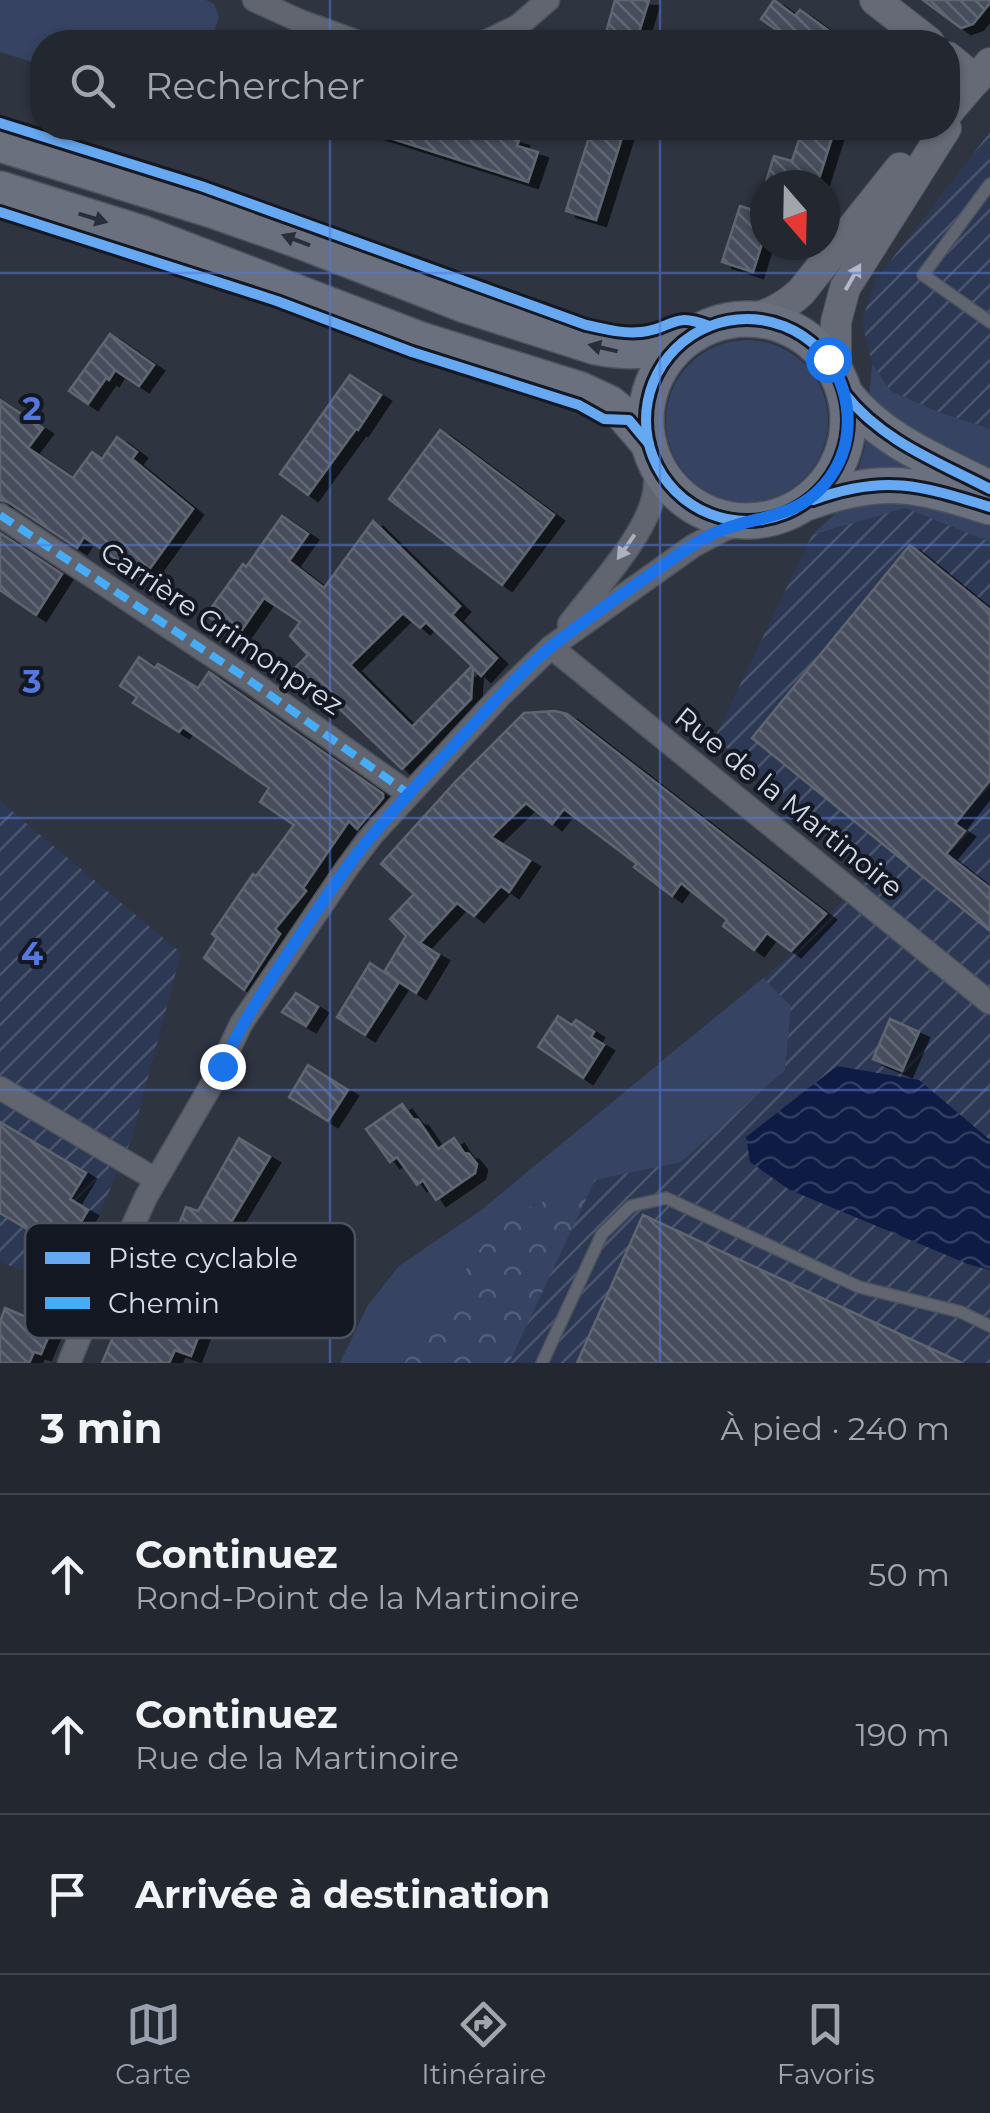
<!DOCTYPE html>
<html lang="fr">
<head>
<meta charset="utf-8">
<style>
  body { margin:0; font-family:Montserrat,sans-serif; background:#2a2f38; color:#f1f3f6 }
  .compass { position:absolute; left:750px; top:170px; width:90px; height:90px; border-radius:50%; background:#222730; box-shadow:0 2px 8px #0004; rotate:160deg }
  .stop { position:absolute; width:30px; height:30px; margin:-22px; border:8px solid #1a73e8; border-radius:50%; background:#fff }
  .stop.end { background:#1a73e8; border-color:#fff; box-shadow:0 2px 10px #0008 }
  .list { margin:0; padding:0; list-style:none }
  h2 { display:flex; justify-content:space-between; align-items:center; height:130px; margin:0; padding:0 40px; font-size:42px }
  h2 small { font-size:32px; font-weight:400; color:#a2a5ab }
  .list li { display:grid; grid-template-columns:65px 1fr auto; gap:30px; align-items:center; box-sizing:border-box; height:160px; padding:0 40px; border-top:2px solid #3f444c }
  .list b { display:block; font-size:38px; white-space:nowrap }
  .list p { margin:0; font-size:32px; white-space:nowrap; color:#a2a5ab }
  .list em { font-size:32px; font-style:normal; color:#a2a5ab }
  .icon { flex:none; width:55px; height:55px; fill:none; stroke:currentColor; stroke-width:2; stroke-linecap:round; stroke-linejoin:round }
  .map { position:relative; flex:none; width:990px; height:1363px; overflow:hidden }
  .search { position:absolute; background:#222730; box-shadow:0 2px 8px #0004; left:30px; right:30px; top:30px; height:110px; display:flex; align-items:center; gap:25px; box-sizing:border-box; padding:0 35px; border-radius:40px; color:#a2a5ab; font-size:38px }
  .sheet { height:610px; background:#222730 }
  nav { display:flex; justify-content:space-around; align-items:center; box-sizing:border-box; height:140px; border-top:2px solid #3f444c; background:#222730; font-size:28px; color:#a2a5ab }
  nav a { display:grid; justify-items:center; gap:5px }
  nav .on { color:#99a0ae }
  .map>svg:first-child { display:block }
</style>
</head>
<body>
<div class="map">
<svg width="990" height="1363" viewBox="0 0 990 1363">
  <defs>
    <pattern id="industrial-furrows" width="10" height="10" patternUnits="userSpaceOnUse" patternTransform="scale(2.5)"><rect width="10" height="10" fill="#2c3854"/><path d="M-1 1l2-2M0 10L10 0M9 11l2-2" fill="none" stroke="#4a546d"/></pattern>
    <pattern id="forest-crowns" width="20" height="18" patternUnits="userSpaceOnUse" patternTransform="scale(2.5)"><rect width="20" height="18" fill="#364362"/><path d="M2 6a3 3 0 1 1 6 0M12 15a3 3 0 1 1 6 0" fill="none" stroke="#525e79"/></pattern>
    <pattern id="water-waves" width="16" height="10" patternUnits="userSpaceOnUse" patternTransform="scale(2.5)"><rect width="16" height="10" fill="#0e1b45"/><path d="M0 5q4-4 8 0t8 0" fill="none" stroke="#303c60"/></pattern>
    <pattern id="building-back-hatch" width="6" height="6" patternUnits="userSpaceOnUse" patternTransform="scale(2.5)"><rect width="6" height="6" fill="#474e5c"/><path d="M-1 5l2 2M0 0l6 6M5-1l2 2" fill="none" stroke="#616774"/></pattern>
    <filter id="shadow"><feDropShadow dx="10" dy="6" stdDeviation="0" flood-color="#0009"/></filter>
  </defs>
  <rect width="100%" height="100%" fill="#2e3440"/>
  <g fill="url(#industrial-furrows)">
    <polygon points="990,132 990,429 936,411 890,391 872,364 862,321 875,281"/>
    <polygon points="905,507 990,542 990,1363 340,1363 368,1305 399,1266 480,1211 786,959 865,877 715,737 812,535"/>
    <polygon points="0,801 181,953 132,1138 68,1287 0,1262"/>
  </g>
  <g fill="#364362">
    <polygon points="0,0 206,0 214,4 219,17 211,42 42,42 42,65 0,52"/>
    <circle cx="747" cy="421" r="81"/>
    <polygon points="872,364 891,391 936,411 990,429 990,542 905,508 812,535 849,501 865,447"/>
    <polygon points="763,978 791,1006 785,1070 681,1162 595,1180 501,1219 411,1348 405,1363 340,1363 368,1305 399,1266 480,1211"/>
  </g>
  <polygon fill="url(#forest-crowns)" points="595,1180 509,1363 405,1363 411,1348 501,1219"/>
  <polygon fill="url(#water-waves)" points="837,1066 919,1080 990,1140 990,1270 968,1264 790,1190 750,1162 746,1137"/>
  <g fill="url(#building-back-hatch)" stroke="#606670" stroke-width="2.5" fill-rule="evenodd" filter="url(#shadow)">
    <polygon points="615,0 649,0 636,42 606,33"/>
    <polygon points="774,0 795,16 800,10 844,42 793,42 761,19"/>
    <polygon points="923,0 990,0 990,3 973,24 961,28"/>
    <polygon points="372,128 480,128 519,140 517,146 538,152 528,182 371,132"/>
    <polygon points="592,128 625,128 596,220 566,211"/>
    <polygon points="803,128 835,128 817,185 765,185 774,156 792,161"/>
    <polygon points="740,206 765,214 765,234 753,272 722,262"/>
    <polygon points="110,334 154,365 139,386 115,370 109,380 106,378 88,404 69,391"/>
    <polygon points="350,375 381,395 358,430 356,429 308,495 280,474"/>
    <polygon points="0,400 43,428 28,448 73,478 92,452 102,459 117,437 137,452 132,459 193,509 143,578 84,537 77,548 8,502 0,500"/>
    <polygon points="440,430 554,515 502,585 389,499"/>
    <path d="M282 516 308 534 289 561 324 588 373 521 460 606 452 615 497 658 481 676 473 668 471 699 402 769 296 667 308 655 290 636 300 622 264 598 237 637 206 615 243 564 246 567ZM403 613 420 628 426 622 472 666 412 727 350 665Z"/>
    <polygon points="0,533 62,574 36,615 0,590"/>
    <polygon points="910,545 990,610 990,780 955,824 965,831 946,854 990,888 990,931 752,738"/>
    <polygon points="139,657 155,668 158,664 198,688 209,672 383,794 383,798 357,829 349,821 303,888 306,891 275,929 280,934 244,990 204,958 217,938 212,934 253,874 256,876 294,825 260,802 269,788 183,727 179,732 133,703 137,697 120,686"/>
    <polygon points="555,711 567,714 826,914 791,951 767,933 754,950 723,926 727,920 681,883 672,896 634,867 637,864 564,809 552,824 526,803 491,837 530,861 509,892 501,886 474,916 457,903 420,943 439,955 416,993 384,972 406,936 390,919 414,894 381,864 457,780 524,713"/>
    <polygon points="370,963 399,982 365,1035 337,1017"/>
    <polygon points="296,993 318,1007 306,1026 282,1012"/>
    <polygon points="558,1016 572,1025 576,1020 594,1032 591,1037 604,1045 583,1078 538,1047"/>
    <polygon points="890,1019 919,1032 902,1071 873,1059"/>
    <polygon points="308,1065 348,1090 328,1121 289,1097"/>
    <polygon points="402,1104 413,1119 418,1120 438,1149 454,1138 464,1153 469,1154 477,1164 475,1173 436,1200 423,1180 417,1185 397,1157 390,1162 366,1129"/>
    <polygon points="0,1122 86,1173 70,1199 88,1210 67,1246 49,1235 46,1240 0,1213"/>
    <polygon points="239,1138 270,1157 227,1229 243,1235 223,1287 218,1285 191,1356 175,1350 169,1363 102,1363 116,1330 134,1336 186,1207 198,1211"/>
    <polygon points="643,1215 962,1363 577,1363"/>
    <polygon points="5,1308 52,1328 41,1354 34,1352 29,1363 0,1363 0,1322"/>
  </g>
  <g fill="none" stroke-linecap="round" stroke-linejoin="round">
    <g stroke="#4c525d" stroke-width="14">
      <g id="lane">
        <polyline points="990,184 923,275 990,322"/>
        <polyline points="542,1363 602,1234 631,1206 666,1198 859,1287 961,1312 990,1326"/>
      </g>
    </g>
    <g stroke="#4c525d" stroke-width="25">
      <g id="street">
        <polyline points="254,0 300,21 358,42"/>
        <polyline points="485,42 518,26 548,0"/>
        <polyline points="0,515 249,680 409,794"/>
        <path d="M569 624C594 591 644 538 653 498 657 484 655 471 653 457"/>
        <polyline points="551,647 990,1003"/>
        <polyline points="0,1088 155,1179"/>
        <polyline points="69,1363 97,1294 115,1265 146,1197 216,1077 241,1024 347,868 372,835 500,696 551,647 693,546 725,529 760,520"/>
      </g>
    </g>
    <g stroke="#4c525d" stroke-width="32">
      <g id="secondary">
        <polyline points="875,0 929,42"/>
        <polyline points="948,57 976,80"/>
        <polyline points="948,112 990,63"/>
        <path d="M752 319C772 313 786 306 801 292L900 168"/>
        <polyline points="836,371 836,322 845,288 946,128"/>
      </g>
    </g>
    <g stroke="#4c525d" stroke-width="38">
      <g id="primary">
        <path d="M0 144 209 209 295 239 465 305 596 347C633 355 663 350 696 333"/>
        <polyline points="0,189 144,234 421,340 581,390 609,403 624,415 649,444"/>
        <circle cx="747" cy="420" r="101"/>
        <path d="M845 394C882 441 938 462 990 489"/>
        <path d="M809 502C883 475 917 484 990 507"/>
      </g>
    </g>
    <use href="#lane" stroke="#61656f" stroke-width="11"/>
    <use href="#street" stroke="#61656f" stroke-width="22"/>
    <use href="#secondary" stroke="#656a76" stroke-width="30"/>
    <use href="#primary" stroke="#6a707d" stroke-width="35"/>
    <polyline stroke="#46acf6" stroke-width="8" stroke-dasharray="15 8" stroke-linecap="butt" points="0,515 249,680 409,794"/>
    <g stroke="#141823" stroke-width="16">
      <g id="cycleway">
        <path d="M0 123 201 186 586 325C605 329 622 334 641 332 674 329 670 311 709 326"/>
        <polyline points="0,212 277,301 412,352 579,405 604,419 629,420 649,444"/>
        <circle cx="747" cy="420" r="101"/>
        <path d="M845 394C882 441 938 462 990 489"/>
        <path d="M813 500C884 474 920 485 990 507"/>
      </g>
    </g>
    <use href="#cycleway" stroke="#66a8f1" stroke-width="10"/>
  </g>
  <defs><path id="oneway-solid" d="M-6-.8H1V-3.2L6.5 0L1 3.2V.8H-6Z" transform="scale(2.5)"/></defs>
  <g fill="#2a2e3a">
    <use href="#oneway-solid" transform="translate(93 218) rotate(17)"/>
    <use href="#oneway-solid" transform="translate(296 240) rotate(-159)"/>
    <use href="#oneway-solid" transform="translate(603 348) rotate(-167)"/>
  </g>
  <use fill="#b2b8c7" href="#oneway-solid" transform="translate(853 277) rotate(-60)"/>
  <use fill="#abb1bf" href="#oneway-solid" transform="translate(626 547) rotate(125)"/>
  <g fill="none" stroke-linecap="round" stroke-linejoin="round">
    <path stroke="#1a73e8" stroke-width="12" d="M222 1066C242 1022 265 989 291 949 314 915 336 881 361 849 392 810 428 773 462 737 491 706 520 672 553 645 587 619 622 594 658 569 678 555 699 539 722 530 760 515 794 519 824 485 856 448 854 398 828 359"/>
  </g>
  <path fill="none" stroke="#5478dd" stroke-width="2.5" stroke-opacity="0.55" d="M330 0V42M660 0V42M330 128V1363M660 128V1363M0 273H990M0 545H990M0 818H990M0 1090H990"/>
  <g text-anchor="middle" stroke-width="8" stroke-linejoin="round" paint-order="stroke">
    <g font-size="28" fill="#d3daea" stroke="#141823">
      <text transform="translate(222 628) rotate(34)" y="10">Carrière Grimonprez</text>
      <text transform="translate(789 802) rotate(39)" y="10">Rue de la Martinoire</text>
    </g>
  </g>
  <rect x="25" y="1223" width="330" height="115" rx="15" fill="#141823" stroke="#4d525f" stroke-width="2.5"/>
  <rect x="45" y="1252" width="45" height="12" fill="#66a8f1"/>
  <rect x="45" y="1297" width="45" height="12" fill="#46acf6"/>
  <g font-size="28" fill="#d3daea">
    <text x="108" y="1268">Piste cyclable</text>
    <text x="108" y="1313">Chemin</text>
  </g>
  <g font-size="32" text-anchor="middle" font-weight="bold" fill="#5478dd" stroke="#141823" stroke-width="8" stroke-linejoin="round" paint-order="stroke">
    <text x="32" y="420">2</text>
    <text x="32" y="693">3</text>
    <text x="32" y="965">4</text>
  </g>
</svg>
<svg class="compass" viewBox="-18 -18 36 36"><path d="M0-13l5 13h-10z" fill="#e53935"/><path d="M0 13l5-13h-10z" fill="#a2a5ab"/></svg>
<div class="stop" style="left:828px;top:359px"></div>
<div class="stop end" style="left:222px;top:1066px"></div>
<div class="search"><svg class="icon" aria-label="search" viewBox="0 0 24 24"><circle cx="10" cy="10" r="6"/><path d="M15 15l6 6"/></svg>Rechercher</div>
</div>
<section class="sheet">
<h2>3 min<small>À pied · 240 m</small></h2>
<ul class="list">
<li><svg class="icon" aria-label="ahead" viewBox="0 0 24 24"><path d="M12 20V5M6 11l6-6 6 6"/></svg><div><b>Continuez</b><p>Rond-Point de la Martinoire</p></div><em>50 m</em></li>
<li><svg class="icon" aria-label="ahead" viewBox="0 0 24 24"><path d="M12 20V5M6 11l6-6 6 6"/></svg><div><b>Continuez</b><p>Rue de la Martinoire</p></div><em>190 m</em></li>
<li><svg class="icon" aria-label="arrive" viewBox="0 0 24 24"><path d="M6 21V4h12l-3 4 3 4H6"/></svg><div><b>Arrivée à destination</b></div></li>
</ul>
</section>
<nav>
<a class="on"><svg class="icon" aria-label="map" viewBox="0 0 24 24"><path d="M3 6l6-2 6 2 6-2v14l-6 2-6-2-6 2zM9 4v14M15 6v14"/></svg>Carte</a>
<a><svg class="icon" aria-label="directions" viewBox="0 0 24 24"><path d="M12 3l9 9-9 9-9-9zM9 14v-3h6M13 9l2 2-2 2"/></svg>Itinéraire</a>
<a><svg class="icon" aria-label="saved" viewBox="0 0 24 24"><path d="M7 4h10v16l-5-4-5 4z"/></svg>Favoris</a>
</nav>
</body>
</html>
